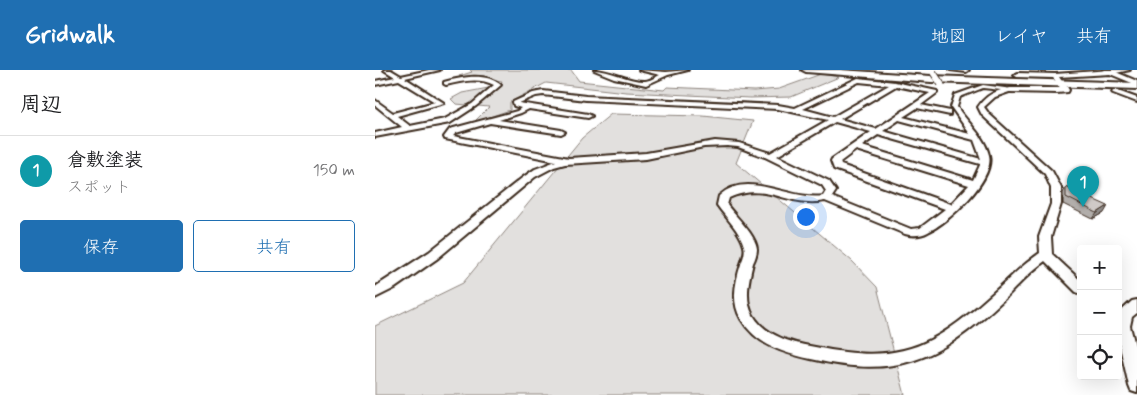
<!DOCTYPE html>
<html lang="ja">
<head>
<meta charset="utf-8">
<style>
  body { margin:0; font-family:Mynerve,"Klee One",sans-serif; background:#f6f6f6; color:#202124 }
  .controls { position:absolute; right:15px; bottom:15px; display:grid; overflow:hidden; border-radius:5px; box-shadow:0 5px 20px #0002 }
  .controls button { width:45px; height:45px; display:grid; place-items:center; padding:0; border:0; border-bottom:1px solid #e0e0e0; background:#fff; color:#202124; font:25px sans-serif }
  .you { position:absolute; left:430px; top:146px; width:18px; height:18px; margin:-12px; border:4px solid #fff; border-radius:50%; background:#1a73e8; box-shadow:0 0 0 8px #1a73e833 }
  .badge { display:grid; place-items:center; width:32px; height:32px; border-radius:50%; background:#1f6fb2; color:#fff; font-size:16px; font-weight:700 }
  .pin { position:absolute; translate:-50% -41px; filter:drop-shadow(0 1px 2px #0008) }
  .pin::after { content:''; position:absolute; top:26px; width:18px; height:15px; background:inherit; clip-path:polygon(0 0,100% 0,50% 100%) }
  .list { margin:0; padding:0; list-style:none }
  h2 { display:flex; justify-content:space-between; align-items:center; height:65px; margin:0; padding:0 20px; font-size:21px }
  h2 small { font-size:16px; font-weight:400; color:#757577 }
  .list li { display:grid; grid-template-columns:32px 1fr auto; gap:15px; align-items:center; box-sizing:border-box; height:70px; padding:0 20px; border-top:1px solid #e0e0e0 }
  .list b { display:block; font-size:19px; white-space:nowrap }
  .list p { margin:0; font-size:16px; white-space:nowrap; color:#757577 }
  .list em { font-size:16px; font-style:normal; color:#757577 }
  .actions { display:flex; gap:10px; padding:15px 20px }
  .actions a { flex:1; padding:11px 0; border:1px solid #1f6fb2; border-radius:5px; text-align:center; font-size:18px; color:#1f6fb2 }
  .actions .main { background:#1f6fb2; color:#fff }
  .icon { flex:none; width:28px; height:28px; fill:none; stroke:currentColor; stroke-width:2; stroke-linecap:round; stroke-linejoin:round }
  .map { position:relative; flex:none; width:762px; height:325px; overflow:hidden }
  header { display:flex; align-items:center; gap:30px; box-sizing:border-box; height:70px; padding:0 25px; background:#1f6fb2; color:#fff }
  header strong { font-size:24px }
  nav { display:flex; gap:28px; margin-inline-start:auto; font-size:18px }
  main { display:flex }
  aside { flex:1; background:#fff }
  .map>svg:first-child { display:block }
</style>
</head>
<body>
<header>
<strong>Gridwalk</strong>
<nav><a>地図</a><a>レイヤ</a><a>共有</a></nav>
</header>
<main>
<aside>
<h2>周辺<small></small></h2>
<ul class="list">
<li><span class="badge" style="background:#0f9aa8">1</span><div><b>倉敷塗装</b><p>スポット</p></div><em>150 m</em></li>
</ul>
<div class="actions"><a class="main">保存</a><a>共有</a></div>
</aside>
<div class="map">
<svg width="762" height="325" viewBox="0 0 762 325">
  <rect width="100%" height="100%" fill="#fff"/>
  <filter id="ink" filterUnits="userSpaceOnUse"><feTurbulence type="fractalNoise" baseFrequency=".02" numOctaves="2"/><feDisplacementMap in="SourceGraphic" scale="10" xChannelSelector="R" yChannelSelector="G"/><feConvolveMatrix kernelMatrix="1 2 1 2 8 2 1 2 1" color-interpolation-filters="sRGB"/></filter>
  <g filter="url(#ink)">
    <g fill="#e2e0de" stroke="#8e857e">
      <polygon points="95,0 196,0 204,11 289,20 292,17 379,21 404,19 446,4 464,7 416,27 375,28 251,22 171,13 135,32 135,40 99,52 114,37 81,34 76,29 87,23 124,16 127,11 84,6 97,2"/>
      <polygon points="236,44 328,46 378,51 361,93 477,191 502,217 530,325 0,325 0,256 88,213 207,68"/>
    </g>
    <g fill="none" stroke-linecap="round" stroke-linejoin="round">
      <polyline stroke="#887e77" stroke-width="2" points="726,0 752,11"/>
      <g stroke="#3b2a1e" stroke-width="4">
        <g id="minor">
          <path d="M9 0H16L26 6 54 0H65L30 8 69 33 22 46 35 56 70 49 97 34 119 15C105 7 86 11 71 15L69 14V12C87 7 111 2 126 15L101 36 75 53 0 67V63L27 57 0 35V30L18 43 60 32 24 10 0 15V11L20 7Z"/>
          <path d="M219 0C236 0 254 12 270 11 274 11 281 7 285 5L264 0 291 2 313 0 293 5 271 15 239 8Z"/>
          <polygon points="575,0 594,0 591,2"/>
          <polygon points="736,0 762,11 762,15 735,4 684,7 689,14 686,16 678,8 642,7 639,5 642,3 680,4"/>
          <path d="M483 8 520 12 562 21V23L546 35 575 41V45L542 38 528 47 595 64 576 37 580 25 608 15 637 19V21L620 27 609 37 614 44 677 101 686 118V134L676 167 677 184 706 211V224L701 222 670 191C653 203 640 219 626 232 563 291 522 309 436 289 409 283 381 275 366 249 356 232 360 213 366 194 368 188 371 182 369 176 365 161 351 148 342 135L344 126C372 99 415 131 448 126L451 121 447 115 390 87 363 77 352 76 329 77 271 89 190 94 179 97 160 107 63 188 20 218 0 228V217L54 182 147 108 160 99 181 91 70 69 69 67 75 59 142 41 146 38 139 36 138 32 158 23 168 21 211 26 403 35 420 38ZM484 12 514 15 458 47 428 39ZM521 16 555 23 501 59 465 49ZM608 18 626 20C616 23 609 28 603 37L607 45 670 104 676 118V134L664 167 665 183C647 195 632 211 616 225 555 280 522 294 440 277 418 273 391 267 378 245 369 230 374 209 378 193 380 189 382 183 382 179 381 165 360 146 352 135L354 128C392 111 412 138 450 131L530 164C537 166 546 166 553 162 573 153 620 110 614 85 610 67 592 52 582 37L585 27ZM168 25 211 30 403 39 453 50 395 83 364 73 340 71 271 83 194 88 78 66 81 63 115 53 186 64 190 62 186 60 124 50 146 43 154 39 213 48 217 46 213 44 144 33 161 26ZM524 50 599 70 606 89 508 61ZM460 52 496 62 457 89 456 91 459 99 570 139 545 158 536 159 457 127 461 121 454 111 402 86ZM503 65 605 94V95L598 110 487 76ZM481 80 594 115 576 134 466 95 465 92Z"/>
          <polygon points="740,20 762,28 762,32 738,23 737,22"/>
          <polygon points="762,230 762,243 757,247 755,256 762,283 762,323 756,321 754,316 743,268 743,244 757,231"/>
        </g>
      </g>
      <g stroke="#3b2a1e" stroke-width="4">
        <polygon id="tertiary" points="683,12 689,12 694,20 693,22 682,23 635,22 631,20 635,18 685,18"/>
      </g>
      <g stroke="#3b2a1e" stroke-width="4">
        <g id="secondary">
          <polygon points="427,0 465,0 556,6 762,13 762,19 556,12 431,2"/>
          <polygon points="727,0 755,0 736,4"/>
        </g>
      </g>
      <use href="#minor" fill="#fff" fill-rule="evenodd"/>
      <use href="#tertiary" fill="#fff" fill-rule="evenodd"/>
      <use href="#secondary" fill="#fff" fill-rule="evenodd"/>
      <g stroke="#3b2a1e" stroke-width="8" stroke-linecap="butt">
        <polyline id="minor-bridge" points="558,2 566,14"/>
      </g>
      <use href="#minor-bridge" stroke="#fff" stroke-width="6"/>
    </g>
    <polygon fill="#b2aeab" stroke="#3b2a1e" points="691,117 729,143 718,149 688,134 688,123"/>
    <polygon fill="#918d8b" stroke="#3b2a1e" points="733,136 729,143 718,149 722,143"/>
    <polygon fill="#cfcac7" stroke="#3b2a1e" points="691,117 733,136 722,143 691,127"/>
  </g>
</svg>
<div class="controls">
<button>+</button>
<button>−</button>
<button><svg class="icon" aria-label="locate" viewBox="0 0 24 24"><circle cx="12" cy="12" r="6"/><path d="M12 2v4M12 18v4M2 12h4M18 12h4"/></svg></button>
</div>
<div class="you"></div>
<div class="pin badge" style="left:708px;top:137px;background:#0f9aa8">1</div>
</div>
</main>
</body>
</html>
